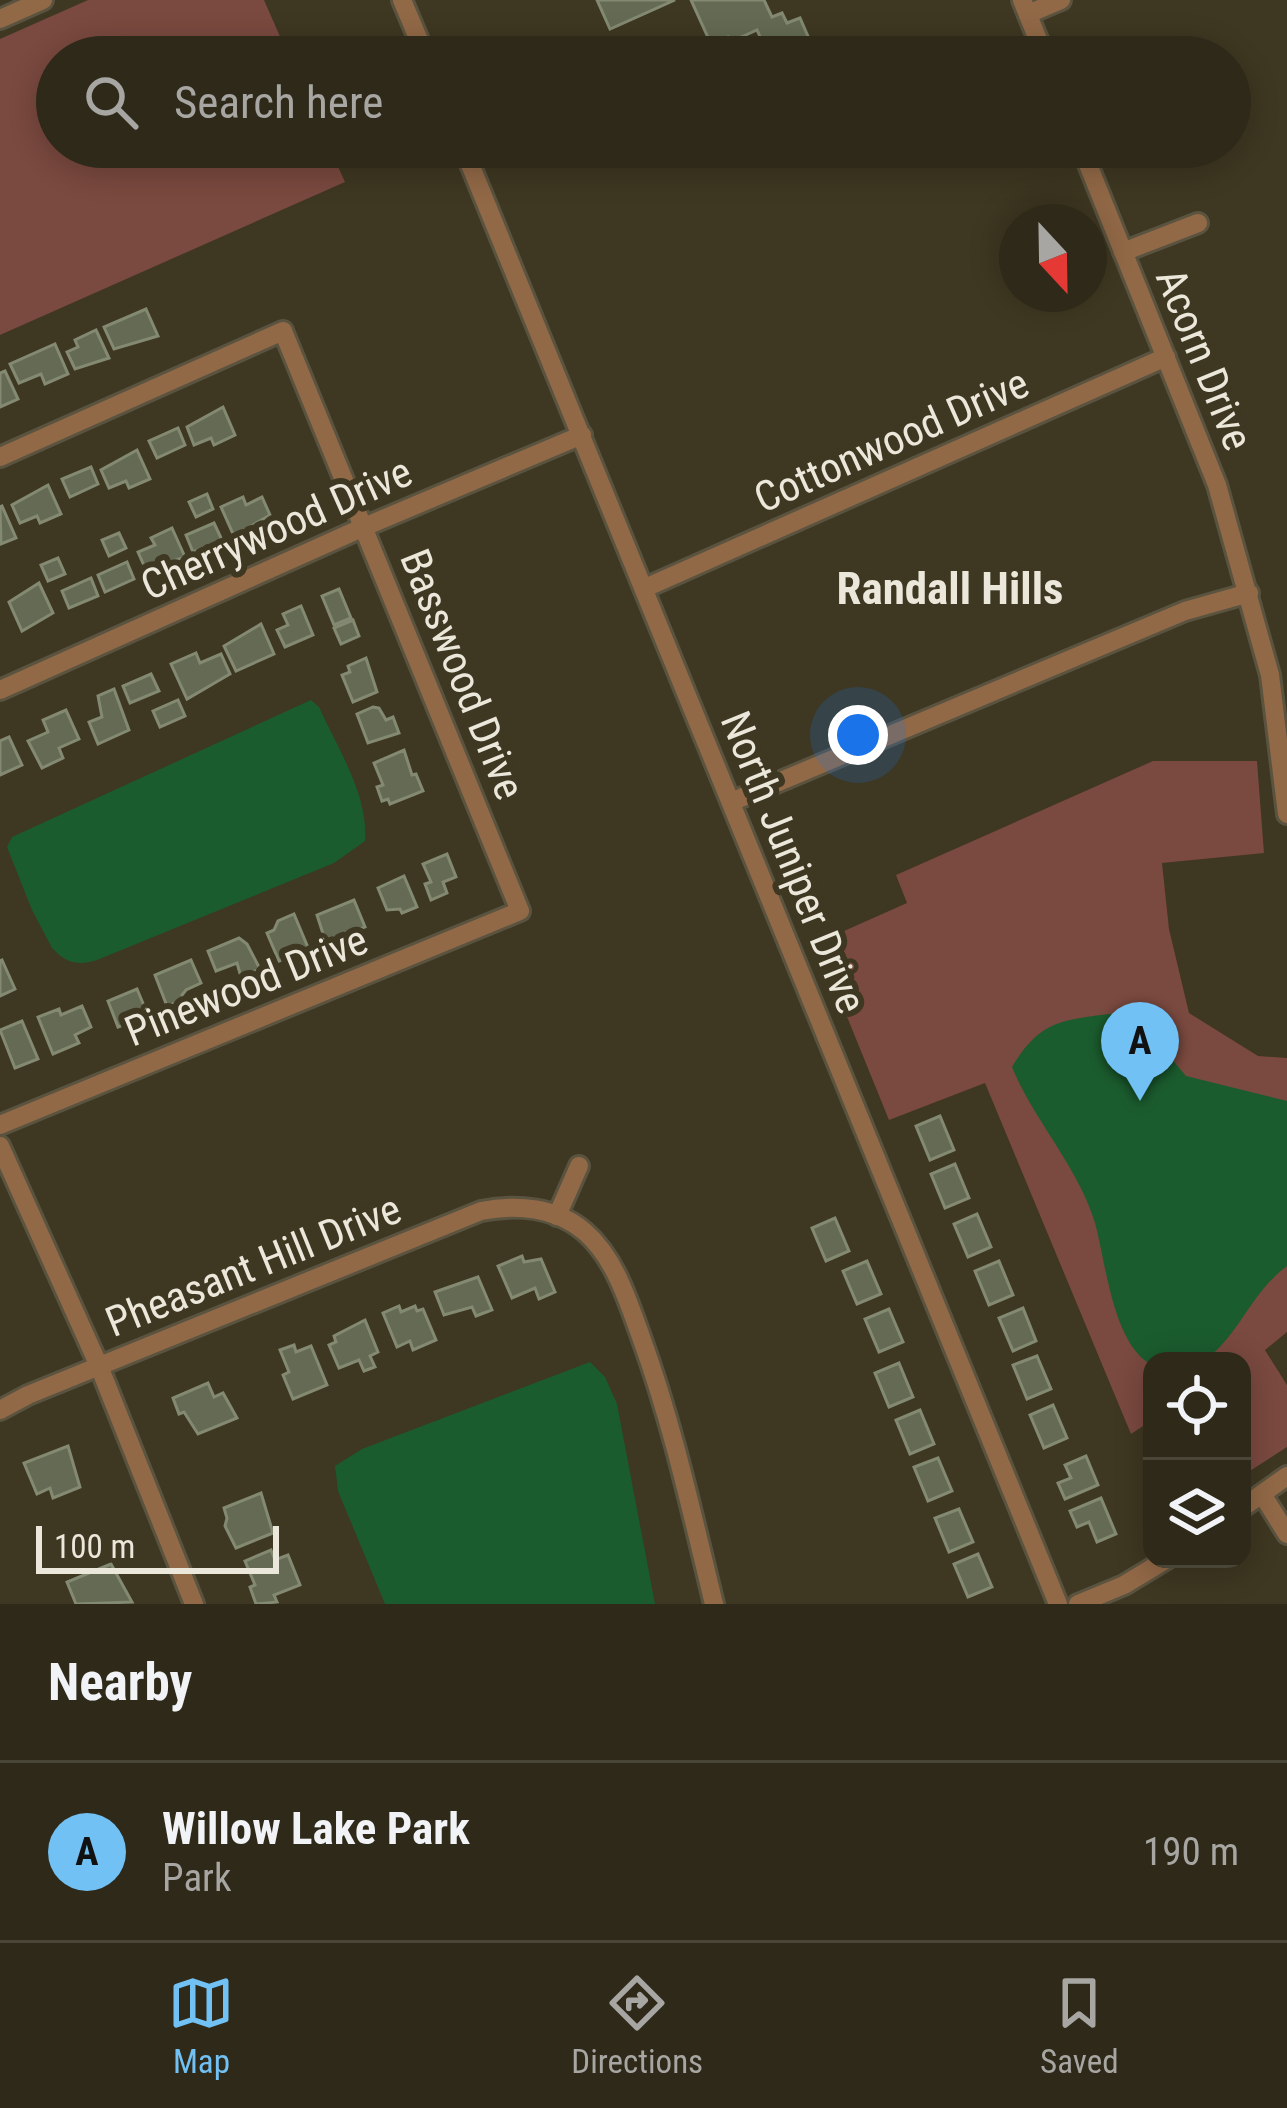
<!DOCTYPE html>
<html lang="en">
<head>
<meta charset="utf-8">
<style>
  body { margin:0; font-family:"Roboto Condensed",sans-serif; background:#363122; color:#f1f3f6 }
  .controls { position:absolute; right:36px; bottom:36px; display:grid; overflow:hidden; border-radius:24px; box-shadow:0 6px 30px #0003 }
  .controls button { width:108px; height:108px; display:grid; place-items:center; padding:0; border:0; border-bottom:3px solid #494538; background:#2e2919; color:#f1f3f6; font:60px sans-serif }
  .compass { position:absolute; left:999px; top:204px; width:108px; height:108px; border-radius:50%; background:#2e2919; box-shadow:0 6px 30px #0003; rotate:158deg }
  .scale { position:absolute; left:36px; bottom:30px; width:243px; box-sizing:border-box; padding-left:12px; border:6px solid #ebe7da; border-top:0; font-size:33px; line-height:42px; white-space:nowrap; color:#ebe7da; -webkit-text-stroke:9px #3e3721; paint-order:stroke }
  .you { position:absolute; left:858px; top:735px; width:42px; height:42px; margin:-30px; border:9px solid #fff; border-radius:50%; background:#1a73e8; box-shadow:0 0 0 18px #1a73e833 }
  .badge { display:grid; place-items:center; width:78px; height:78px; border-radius:50%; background:#71c1f5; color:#111; font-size:39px; font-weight:700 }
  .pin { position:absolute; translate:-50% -99px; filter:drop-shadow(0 3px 6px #0008) }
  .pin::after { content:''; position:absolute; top:63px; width:42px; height:36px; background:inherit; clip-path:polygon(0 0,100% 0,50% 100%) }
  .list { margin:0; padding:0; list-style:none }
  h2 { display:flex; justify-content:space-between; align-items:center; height:156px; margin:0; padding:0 48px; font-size:51px }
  h2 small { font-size:39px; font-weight:400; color:#a7a6a2 }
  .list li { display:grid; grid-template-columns:78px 1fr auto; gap:36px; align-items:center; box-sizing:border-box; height:180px; padding:0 48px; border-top:3px solid #494538 }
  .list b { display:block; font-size:45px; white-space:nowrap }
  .list p { margin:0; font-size:39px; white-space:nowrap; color:#a7a6a2 }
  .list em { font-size:39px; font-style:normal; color:#a7a6a2 }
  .icon { flex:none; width:66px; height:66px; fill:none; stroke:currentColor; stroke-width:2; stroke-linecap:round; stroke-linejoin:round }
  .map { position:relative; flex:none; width:1287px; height:1604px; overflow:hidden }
  .search { position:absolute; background:#2e2919; box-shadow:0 6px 30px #0003; left:36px; right:36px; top:36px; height:132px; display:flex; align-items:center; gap:30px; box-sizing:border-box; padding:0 42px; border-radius:66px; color:#a7a6a2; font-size:45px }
  .sheet { height:336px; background:#2e2919 }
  nav { display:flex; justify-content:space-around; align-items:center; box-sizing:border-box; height:168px; border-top:3px solid #494538; background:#2e2919; font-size:33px; color:#a7a6a2 }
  nav a { display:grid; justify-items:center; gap:6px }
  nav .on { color:#71c1f5 }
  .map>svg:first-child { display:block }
</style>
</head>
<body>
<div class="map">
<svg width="1287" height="1604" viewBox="0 0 1287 1604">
  <rect width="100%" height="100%" fill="#3e3721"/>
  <g fill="#7a493f">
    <polygon points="88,0 264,0 289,57 57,57 57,147 329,147 345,182 0,335 0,39"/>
    <polygon points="1153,761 1257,761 1264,853 1162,863 1169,929 1189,1013 1258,1056 1287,1058 1287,1332 1265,1350 1287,1385 1287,1447 1242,1476 1242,1361 1152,1361 1152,1420 1131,1434 985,1083 889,1120 817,943 907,903 896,875"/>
  </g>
  <g fill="#1b5c2e">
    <path d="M311 700 319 707C337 747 369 796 365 841L334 863 97 960C77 966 66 963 52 948L32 910 7 847 12 837Z"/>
    <path d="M1109 1014 1138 1019 1186 1076 1287 1101V1266C1252 1291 1239 1336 1204 1361H1152V1365C1113 1345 1106 1263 1095 1223 1078 1166 1034 1121 1012 1067 1039 1022 1060 1020 1109 1014Z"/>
    <polygon points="590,1362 605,1377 617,1404 655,1604 385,1604 338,1491 335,1466 362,1449"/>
  </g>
  <g fill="#646a53" stroke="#838a71" stroke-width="3">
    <polygon points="597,0 675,0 610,29"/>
    <polygon points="691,0 764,0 772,17 782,13 787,23 800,18 817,57 746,57 765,48 757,30 730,42 728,37 711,44"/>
    <polygon points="146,309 158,336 114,349 104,327"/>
    <polygon points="96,330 109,358 75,369 67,352 78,347 75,340"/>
    <polygon points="55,344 68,374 45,384 41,374 19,383 10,364"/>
    <polygon points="5,371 18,399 0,407 0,373"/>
    <polygon points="223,407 235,435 214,445 211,438 194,445 187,427"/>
    <polygon points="178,428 185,445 157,458 149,441"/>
    <polygon points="137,450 150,479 129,488 126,481 109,488 101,470"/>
    <polygon points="91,467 98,484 70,497 62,479"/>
    <polygon points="48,485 61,514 40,523 37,516 20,523 12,505"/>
    <polygon points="207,494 213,509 196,517 189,502"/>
    <polygon points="243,497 246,505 262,497 270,515 234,536 221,507"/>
    <polygon points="2,506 16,538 1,544 0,507"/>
    <polygon points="214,523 222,540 193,552 186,535"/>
    <polygon points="172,528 185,557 146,570 138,552 155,545 151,538"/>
    <polygon points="119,533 126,548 109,556 102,540"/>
    <polygon points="58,558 65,574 48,581 41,565"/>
    <polygon points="127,562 134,579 105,592 98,575"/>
    <polygon points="91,578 98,596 69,608 62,591"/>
    <polygon points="39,583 53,613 22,631 9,602"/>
    <polygon points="339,589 351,618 334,625 322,596"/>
    <polygon points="301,606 313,635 285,647 277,630 288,625 283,614"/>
    <polygon points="353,620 359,636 341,644 334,628"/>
    <polygon points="261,624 274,654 236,671 224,646"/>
    <polygon points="196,653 200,663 221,654 230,674 187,699 171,664"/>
    <polygon points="366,658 377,692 353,702 342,675 350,672 348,666"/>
    <polygon points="151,674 159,691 130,703 123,686"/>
    <polygon points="114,689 129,730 98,744 89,722 102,717 98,696"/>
    <polygon points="178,700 185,716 160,727 153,711"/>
    <polygon points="373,707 379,708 386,720 393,717 399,733 368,743 357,714"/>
    <polygon points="66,710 79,739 59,748 63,758 42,768 28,741 48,732 43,720"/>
    <polygon points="9,737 22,765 0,775 0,741"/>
    <polygon points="404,750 412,775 416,774 423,791 390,804 388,799 382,801 377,787 383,785 374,763"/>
    <polygon points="447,854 456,877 443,882 447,893 431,900 425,884 431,882 423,864"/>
    <polygon points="404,876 417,907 402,913 400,909 387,910 378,888"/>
    <polygon points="354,900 365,927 326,943 317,915"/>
    <polygon points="294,914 309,950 279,961 267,933 274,930 278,921"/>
    <polygon points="239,938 247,944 260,969 241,977 237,963 216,971 208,951"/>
    <polygon points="2,960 15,989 0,996 0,961"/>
    <polygon points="191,960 201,983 186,990 182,995 184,1000 167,1006 155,975"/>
    <polygon points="137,989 145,1008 131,1013 134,1021 118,1027 108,1001"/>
    <polygon points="82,1006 91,1027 75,1035 79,1043 53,1054 38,1017 59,1009 61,1015"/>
    <polygon points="22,1021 38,1059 15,1068 0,1030"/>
    <polygon points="940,1116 954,1150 930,1160 916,1126"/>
    <polygon points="955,1164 969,1198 945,1208 931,1174"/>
    <polygon points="977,1214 991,1247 968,1257 954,1224"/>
    <polygon points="835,1218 849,1251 826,1261 812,1228"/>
    <polygon points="522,1256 524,1262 541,1259 555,1292 539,1299 535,1288 512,1298 498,1266"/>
    <polygon points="867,1261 881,1294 857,1304 843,1271"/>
    <polygon points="999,1261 1013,1295 989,1305 975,1271"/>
    <polygon points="478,1277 492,1310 476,1316 472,1307 444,1315 435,1292"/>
    <polygon points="399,1306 401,1312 415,1306 417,1311 423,1309 436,1340 413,1350 410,1341 397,1347 383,1313"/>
    <polygon points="1023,1308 1036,1341 1013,1351 999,1318"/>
    <polygon points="889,1309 903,1342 879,1352 865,1319"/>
    <polygon points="365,1320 378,1352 370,1356 375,1367 364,1371 359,1360 339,1368 329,1345 336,1342 334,1336"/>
    <polygon points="294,1345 296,1352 311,1346 327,1385 293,1399 283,1375 289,1372 280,1350"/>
    <polygon points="1037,1356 1051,1389 1027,1399 1013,1365"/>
    <polygon points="899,1363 913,1397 889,1407 875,1373"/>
    <polygon points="208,1383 214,1397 223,1393 237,1418 198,1434 184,1412 179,1414 173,1398"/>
    <polygon points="1053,1405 1067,1438 1044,1448 1030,1415"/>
    <polygon points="920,1410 934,1444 910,1454 896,1420"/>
    <polygon points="68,1446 80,1487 53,1498 50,1488 37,1494 24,1463"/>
    <polygon points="1086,1456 1098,1485 1065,1499 1058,1483 1071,1478 1065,1465"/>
    <polygon points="938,1458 952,1491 928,1501 914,1467"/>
    <polygon points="261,1493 273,1533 236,1548 225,1526 227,1518 224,1508"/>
    <polygon points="1101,1498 1116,1534 1097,1542 1089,1522 1077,1527 1070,1511"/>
    <polygon points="959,1509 973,1542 949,1552 935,1518"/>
    <polygon points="271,1550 275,1560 288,1555 300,1585 274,1595 277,1602 256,1604 250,1587 255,1585 245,1561"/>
    <polygon points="978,1554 992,1587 968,1597 954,1564"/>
    <polygon points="111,1564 132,1602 76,1604 67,1582"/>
  </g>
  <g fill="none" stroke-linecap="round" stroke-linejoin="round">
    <g stroke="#5a533f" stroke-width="24">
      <g id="minor">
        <polyline points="402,0 426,57"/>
        <polyline points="1022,0 1045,57"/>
        <polyline points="1028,14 1061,0"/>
        <polyline points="0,19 43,0"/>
        <polyline points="463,147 1058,1604"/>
        <polyline points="1081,147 1217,485 1270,675 1287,814"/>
        <polyline points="1123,252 1198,223"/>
        <polyline points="0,457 283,331 520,911 0,1125"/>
        <polyline points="645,588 1166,357"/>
        <polyline points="0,690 364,527 582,435"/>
        <polyline points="731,802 1185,611 1249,593"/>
        <polyline points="0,1146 99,1366 194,1604"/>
        <polyline points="557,1216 579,1166"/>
        <path d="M0 1410 28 1395 481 1211C517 1204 556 1207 585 1232 615 1258 628 1301 641 1337 673 1425 692 1514 714 1604"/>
        <polyline points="1262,1494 1287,1534"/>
        <polyline points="1242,1508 1287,1476"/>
        <polyline points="1078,1604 1124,1585 1167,1559"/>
      </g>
    </g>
    <use href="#minor" stroke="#926947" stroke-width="18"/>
  </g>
  <g text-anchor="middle" stroke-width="12" stroke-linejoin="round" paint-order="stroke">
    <g font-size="42" fill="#ebe7da" stroke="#3e3721">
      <text transform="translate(1205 359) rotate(68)" y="15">Acorn Drive</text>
      <text transform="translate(891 440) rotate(-24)" y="15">Cottonwood Drive</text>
      <text transform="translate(276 528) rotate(-24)" y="15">Cherrywood Drive</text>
      <text transform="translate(463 674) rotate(68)" y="15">Basswood Drive</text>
      <text transform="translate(794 862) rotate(68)" y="15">North Juniper Drive</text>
      <text transform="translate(246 985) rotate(-22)" y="15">Pinewood Drive</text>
      <text transform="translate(253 1265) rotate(-22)" y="15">Pheasant Hill Drive</text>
    </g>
    <g font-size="45" font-weight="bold" fill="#ebe7da" stroke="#3e3721">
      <text x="950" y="604">Randall Hills</text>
    </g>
  </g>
</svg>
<div class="controls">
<button><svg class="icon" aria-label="locate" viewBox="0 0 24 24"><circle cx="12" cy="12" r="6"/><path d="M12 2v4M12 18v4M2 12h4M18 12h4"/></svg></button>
<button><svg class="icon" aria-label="layers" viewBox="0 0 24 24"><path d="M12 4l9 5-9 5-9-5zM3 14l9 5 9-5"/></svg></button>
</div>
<svg class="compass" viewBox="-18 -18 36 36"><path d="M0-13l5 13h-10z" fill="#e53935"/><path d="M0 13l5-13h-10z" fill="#a7a6a2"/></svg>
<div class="scale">100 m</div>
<div class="you"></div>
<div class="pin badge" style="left:1140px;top:1101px">A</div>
<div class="search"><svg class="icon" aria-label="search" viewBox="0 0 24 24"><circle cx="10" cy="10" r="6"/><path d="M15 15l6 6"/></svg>Search here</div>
</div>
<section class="sheet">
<h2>Nearby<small></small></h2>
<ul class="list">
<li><span class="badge">A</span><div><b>Willow Lake Park</b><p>Park</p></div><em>190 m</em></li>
</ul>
</section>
<nav>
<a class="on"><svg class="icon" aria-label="map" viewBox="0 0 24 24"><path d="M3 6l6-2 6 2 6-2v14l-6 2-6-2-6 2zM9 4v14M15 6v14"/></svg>Map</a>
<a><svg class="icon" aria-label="directions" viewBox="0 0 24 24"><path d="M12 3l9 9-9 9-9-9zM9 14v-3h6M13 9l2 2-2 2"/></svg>Directions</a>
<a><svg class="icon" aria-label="saved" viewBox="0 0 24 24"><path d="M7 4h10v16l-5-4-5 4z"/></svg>Saved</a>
</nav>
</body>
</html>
